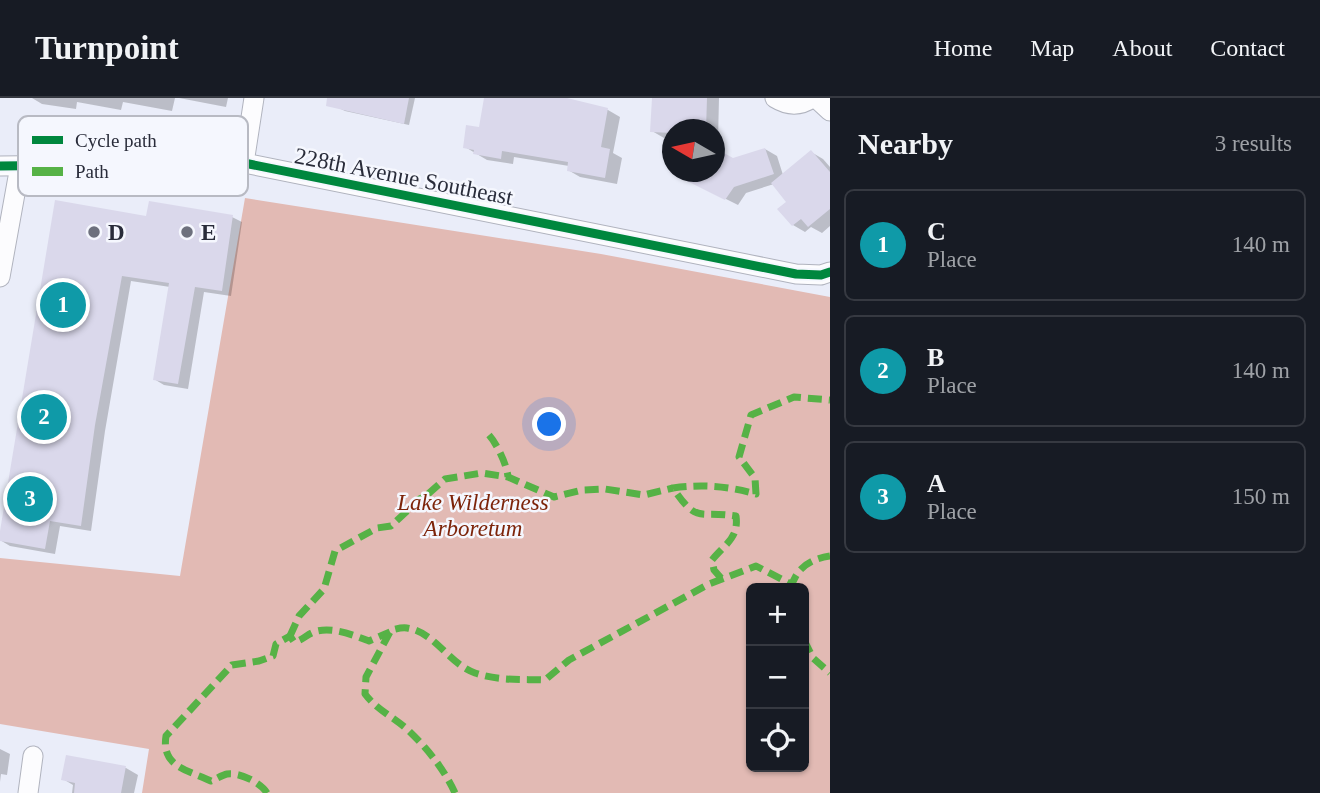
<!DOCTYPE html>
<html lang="en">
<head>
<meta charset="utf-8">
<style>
  body { margin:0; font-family:Georgia,serif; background:#242831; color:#f1f3f6 }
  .controls { position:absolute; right:21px; bottom:21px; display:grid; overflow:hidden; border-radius:10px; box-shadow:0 2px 5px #0004 }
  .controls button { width:63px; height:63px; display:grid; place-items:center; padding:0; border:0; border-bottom:2px solid #363941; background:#171b24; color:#f1f3f6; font:35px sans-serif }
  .compass { position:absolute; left:662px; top:21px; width:63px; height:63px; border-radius:50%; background:#171b24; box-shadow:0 2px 5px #0004; rotate:279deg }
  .you { position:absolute; left:550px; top:327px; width:24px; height:24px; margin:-18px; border:5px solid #fff; border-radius:50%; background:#1a73e8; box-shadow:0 0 0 10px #1a73e833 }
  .badge { display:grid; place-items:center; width:46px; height:46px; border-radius:50%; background:#1a73e8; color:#fff; font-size:23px; font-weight:700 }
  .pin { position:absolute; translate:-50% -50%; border:4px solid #fff; box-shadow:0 2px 7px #0006 }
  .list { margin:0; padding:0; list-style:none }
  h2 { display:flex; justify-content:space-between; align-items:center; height:91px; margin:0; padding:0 28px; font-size:30px }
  h2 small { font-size:23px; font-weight:400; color:#9ea1a6 }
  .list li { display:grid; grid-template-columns:46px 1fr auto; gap:21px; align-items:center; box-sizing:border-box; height:112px; margin:0 14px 14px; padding:0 14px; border:2px solid #363941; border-radius:10px }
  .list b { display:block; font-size:26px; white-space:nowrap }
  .list p { margin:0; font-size:23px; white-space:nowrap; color:#9ea1a6 }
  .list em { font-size:23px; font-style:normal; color:#9ea1a6 }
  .icon { flex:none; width:38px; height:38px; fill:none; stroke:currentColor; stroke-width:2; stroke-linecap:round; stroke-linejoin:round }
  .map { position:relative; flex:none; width:830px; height:695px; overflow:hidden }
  header { display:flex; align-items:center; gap:42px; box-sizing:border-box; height:98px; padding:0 35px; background:#171b24; border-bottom:2px solid #363941 }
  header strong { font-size:33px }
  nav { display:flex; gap:38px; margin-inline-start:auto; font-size:24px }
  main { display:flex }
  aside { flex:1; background:#171b24 }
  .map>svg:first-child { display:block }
</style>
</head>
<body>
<header>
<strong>Turnpoint</strong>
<nav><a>Home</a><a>Map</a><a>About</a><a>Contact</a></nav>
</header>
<main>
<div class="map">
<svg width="830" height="695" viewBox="0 0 830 695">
  <rect width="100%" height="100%" fill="#eaedf9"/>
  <path fill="#e2bab4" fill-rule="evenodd" d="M245 100 601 156 830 199V695H142L149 651 0 626V460L180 478ZM751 490H804V669H751Z"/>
  <g fill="#0003">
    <polygon points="32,0 175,0 172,13 123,4 121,12 77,4 76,11 42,6"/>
    <polygon points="179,0 228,0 226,9"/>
    <polygon points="341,0 415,0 409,27 345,13 339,10"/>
    <polygon points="486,0 558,0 608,12 620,19 613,55 622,60 617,86 580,79 568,72 569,68 514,59 513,66 487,62 465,49 480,31"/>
    <polygon points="653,0 719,0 718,42 715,42 715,32 673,32 673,40 664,40 652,33"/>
    <polygon points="765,51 777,58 783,77 811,54 823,61 830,69 830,128 822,135 811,129 805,134 793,127 788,104 774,86 746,95 738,107 706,91 697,79 689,74 715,74 715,52 733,61"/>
    <polygon points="232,119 242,124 231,198 204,194 188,291 164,287 154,281 170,189 131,183 105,333 91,433 60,428 55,456 10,448 0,442 148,120"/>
    <polygon points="0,651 10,656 7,677 1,676 0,684"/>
    <polygon points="67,659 126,670 138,677 134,695 72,695 73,687 63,681"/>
  </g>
  <g fill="#dad8eb">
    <polygon points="327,0 409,0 404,26 326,8"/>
    <polygon points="484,0 567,0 608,10 601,49 610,51 605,80 567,73 568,64 502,53 501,61 473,56 474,52 463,50 466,27 479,29"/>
    <polygon points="652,0 707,0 706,32 673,32 673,35 650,34"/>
    <polygon points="715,50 733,60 765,50 774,76 734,89 725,102 669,74 715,74"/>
    <polygon points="811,52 830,74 830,111 808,129 801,121 792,128 777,111 786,104 771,85"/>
    <polygon points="55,102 146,118 149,103 233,117 222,193 195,189 178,286 153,282 169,185 122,178 95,327 81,428 50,423 45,451 0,443 0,433"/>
    <polygon points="66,657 126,668 121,695 74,695 75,685 61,682"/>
  </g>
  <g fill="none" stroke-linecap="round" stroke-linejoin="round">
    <g stroke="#b0b3be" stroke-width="21">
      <g id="minor">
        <path d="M775 0C788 8 799 9 812 0"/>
        <polyline points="816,0 830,13"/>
        <polyline points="244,65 254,0"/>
        <polyline points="0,68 244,65 796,176 821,177 830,174"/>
        <polyline points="0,179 20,68"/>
        <polyline points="28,695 33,658"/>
      </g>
    </g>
    <use href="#minor" stroke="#fcfcfe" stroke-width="19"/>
    <g stroke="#56b246" stroke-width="7" stroke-dasharray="14 7" stroke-linecap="butt">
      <path d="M489 337C497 346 507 367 508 379"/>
      <path d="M721 480 714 472 712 462C725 446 739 440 736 418 698 412 698 427 673 390 702 386 728 388 756 396L755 380 739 359 751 317 794 299 830 302"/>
      <path d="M791 490C796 470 810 461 830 458"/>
      <polyline points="290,538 299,518 324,491 335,453 377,430 391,428 406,414 414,404 427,397 445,381 482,375 508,379 554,399 582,392 605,391 644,397 673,390"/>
      <polyline points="804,542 813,560 830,575"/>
      <path d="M267 695C261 685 240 674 227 676 222 677 216 681 211 683 188 672 161 669 166 638L232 567 259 563 273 558 276 546 290 538 294 544C303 542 306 537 314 534 331 528 353 537 369 543L390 534"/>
      <path d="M455 695C444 671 427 650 408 632 394 619 377 612 365 596L366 579 391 532C396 531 402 529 407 530 435 534 449 566 475 575 498 583 521 581 545 582L569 562 709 486 756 468 791 486"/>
    </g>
    <g stroke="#f5f7fe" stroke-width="13">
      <polyline id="cycleway" points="0,68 244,65 796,176 821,177 830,174"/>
    </g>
    <use href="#cycleway" stroke="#00873e" stroke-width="9"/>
  </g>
  <g fill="#6d707d" stroke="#f5f7fe" stroke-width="2.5">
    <circle cx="94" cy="134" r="7"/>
    <circle cx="187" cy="134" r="7"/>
  </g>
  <g text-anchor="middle" stroke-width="5" stroke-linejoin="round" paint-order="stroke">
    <g font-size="23" fill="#292c3a" stroke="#f5f7fe">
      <text transform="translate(404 78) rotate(11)" y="8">228th Avenue Southeast</text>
    </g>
    <g font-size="23" font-weight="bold" fill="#292c3a" stroke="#f5f7fe" text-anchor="start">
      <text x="108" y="142">D</text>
      <text x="201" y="142">E</text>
    </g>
    <g font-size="23" font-style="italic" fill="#7d240a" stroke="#f5f7fe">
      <text x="473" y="412">Lake Wilderness<tspan x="473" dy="26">Arboretum</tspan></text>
    </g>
  </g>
  <rect x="18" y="18" width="230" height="80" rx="10" fill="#f5f7fe" stroke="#b8bac3" stroke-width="2"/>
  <rect x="32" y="38" width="31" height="8" fill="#00873e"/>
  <rect x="32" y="69" width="31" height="9" fill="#56b246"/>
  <g font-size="19" fill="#292c3a">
    <text x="75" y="49">Cycle path</text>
    <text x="75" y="80">Path</text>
  </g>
</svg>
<div class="controls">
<button>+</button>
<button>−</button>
<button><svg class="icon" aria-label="locate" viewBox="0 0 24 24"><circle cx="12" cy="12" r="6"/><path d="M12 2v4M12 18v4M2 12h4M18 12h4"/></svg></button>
</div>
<svg class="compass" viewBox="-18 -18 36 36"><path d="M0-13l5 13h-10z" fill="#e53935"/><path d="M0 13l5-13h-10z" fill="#9ea1a6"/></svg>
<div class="you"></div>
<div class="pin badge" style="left:63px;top:207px;background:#0f9aa8">1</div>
<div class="pin badge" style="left:44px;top:319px;background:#0f9aa8">2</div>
<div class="pin badge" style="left:30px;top:401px;background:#0f9aa8">3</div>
</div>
<aside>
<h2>Nearby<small>3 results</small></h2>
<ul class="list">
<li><span class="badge" style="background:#0f9aa8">1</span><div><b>C</b><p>Place</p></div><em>140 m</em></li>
<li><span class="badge" style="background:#0f9aa8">2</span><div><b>B</b><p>Place</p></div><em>140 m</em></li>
<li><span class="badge" style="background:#0f9aa8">3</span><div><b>A</b><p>Place</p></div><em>150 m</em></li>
</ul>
</aside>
</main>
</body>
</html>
